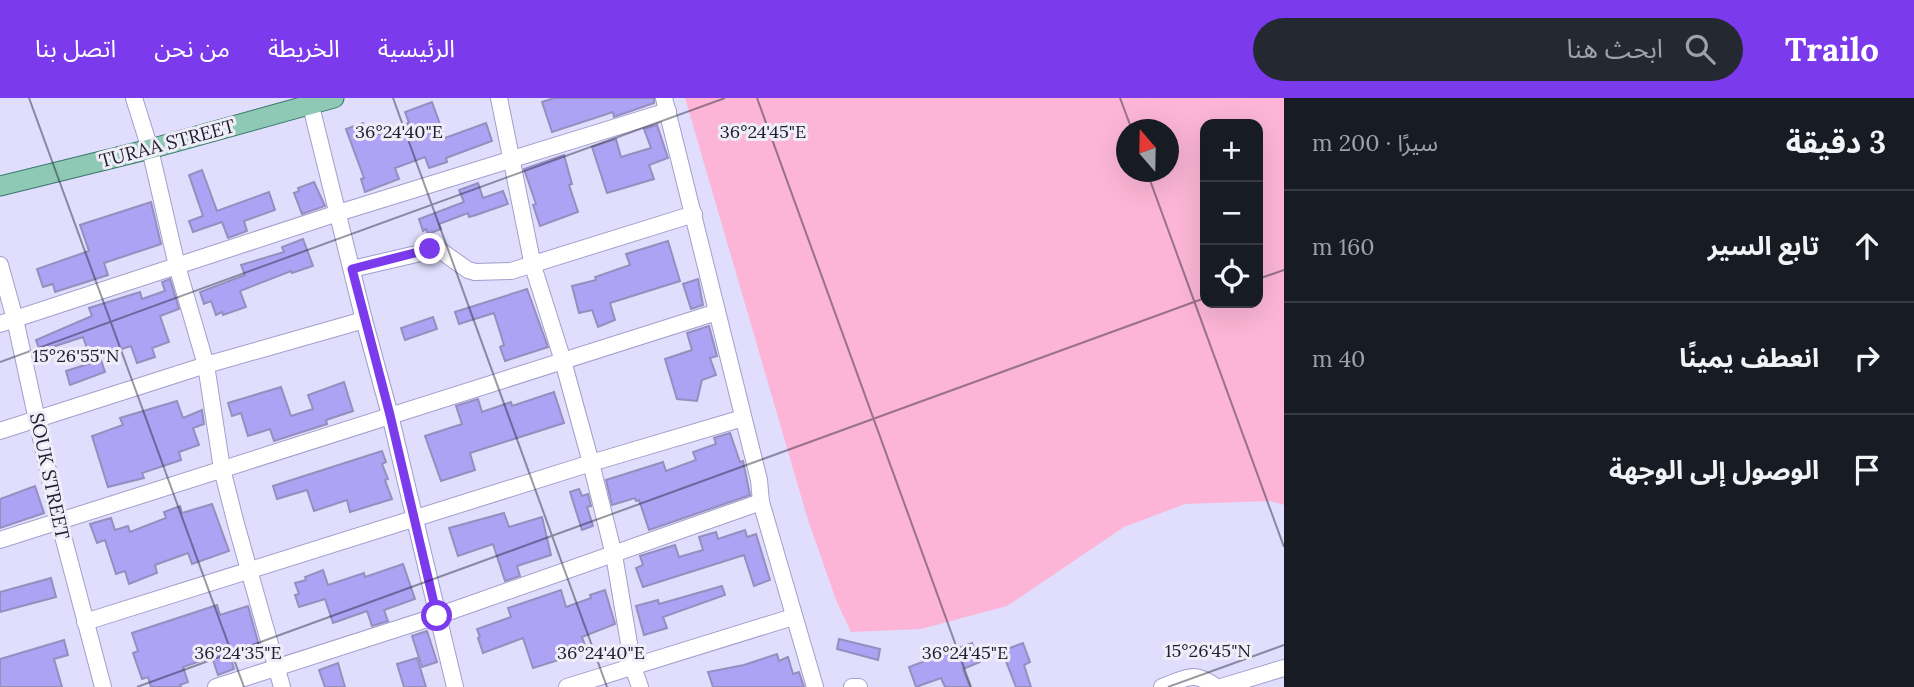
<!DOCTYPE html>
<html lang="ar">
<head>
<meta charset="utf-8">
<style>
  body { margin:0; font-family:Lora,"Noto Sans Arabic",serif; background:#242831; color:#f1f3f6; direction:rtl }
  .controls { position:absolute; right:21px; top:21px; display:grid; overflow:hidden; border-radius:14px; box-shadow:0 7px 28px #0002 }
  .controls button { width:63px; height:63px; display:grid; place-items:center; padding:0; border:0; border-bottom:2px solid #363941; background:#171b24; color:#f1f3f6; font:35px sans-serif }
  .compass { position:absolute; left:1116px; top:21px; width:63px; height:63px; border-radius:50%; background:#171b24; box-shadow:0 7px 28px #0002; rotate:340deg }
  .stop { position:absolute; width:21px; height:21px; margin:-16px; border:5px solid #7c3aed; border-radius:50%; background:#fff }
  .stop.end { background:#7c3aed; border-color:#fff; box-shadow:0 2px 7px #0008 }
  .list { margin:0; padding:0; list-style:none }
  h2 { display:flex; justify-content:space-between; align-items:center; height:91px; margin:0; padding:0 28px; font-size:30px }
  h2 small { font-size:23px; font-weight:400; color:#9ea1a6 }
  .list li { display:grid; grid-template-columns:46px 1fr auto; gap:21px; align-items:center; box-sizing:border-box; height:112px; padding:0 28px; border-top:2px solid #363941 }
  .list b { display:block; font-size:26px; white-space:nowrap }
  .list em { font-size:23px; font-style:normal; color:#9ea1a6 }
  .icon { flex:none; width:38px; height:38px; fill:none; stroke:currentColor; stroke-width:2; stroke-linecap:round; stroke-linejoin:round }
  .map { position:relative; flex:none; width:1284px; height:589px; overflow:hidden; direction:ltr }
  header { display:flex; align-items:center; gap:42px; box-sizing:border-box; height:98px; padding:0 35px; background:#7c3aed; color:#fff }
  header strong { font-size:33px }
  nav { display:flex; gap:38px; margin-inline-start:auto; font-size:24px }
  .search { width:490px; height:63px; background:#242831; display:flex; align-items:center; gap:18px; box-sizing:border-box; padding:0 24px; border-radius:38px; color:#9ea1a6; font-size:26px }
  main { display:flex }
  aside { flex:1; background:#171b24 }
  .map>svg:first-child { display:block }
</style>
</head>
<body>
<header>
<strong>Trailo</strong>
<div class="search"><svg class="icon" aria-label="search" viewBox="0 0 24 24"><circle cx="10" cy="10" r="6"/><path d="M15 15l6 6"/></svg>ابحث هنا</div>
<nav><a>الرئيسية</a><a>الخريطة</a><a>من نحن</a><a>اتصل بنا</a></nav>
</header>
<main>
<aside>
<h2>3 دقيقة<small>سيرًا · 200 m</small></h2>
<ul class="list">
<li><svg class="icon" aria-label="ahead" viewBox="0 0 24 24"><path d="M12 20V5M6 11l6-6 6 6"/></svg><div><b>تابع السير</b></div><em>160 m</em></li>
<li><svg class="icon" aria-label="right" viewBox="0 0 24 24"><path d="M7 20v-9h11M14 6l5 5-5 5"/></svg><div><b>انعطف يمينًا</b></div><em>40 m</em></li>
<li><svg class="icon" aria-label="arrive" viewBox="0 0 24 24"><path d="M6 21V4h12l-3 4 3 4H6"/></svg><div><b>الوصول إلى الوجهة</b></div></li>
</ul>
</aside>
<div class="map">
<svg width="1284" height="589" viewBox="0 0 1284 589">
  <rect width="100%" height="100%" fill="#e1defd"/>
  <path fill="#fcb5d6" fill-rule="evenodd" d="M685 0H1284V407L1270 403 1185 406 1124 429 1007 508 921 531 851 534 836 502 808 422ZM1205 26H1258V205H1205ZM1126 32H1168V74H1126Z"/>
  <g fill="#ada2f4" stroke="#948fbe" stroke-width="2">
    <polygon points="554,0 654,0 654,5 614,19 613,14 552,34 542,4"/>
    <polygon points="432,4 445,40 486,25 492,43 446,60 447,64 429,70 425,59 395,70 399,81 365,94 361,81 364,80 346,31 363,25 368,40 409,25 405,14"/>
    <polygon points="657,27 668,60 649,67 654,81 607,95 592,49 616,41 621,59 651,50 644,31"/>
    <polygon points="564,57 572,86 569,87 578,114 540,128 533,107 536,106 524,71"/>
    <polygon points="202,72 217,113 269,94 275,112 244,123 247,133 228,140 222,124 193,134 189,123 203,118 189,77"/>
    <polygon points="314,84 325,108 302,116 294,95 299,93 298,90"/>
    <polygon points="478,85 483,100 503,93 508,106 476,117 469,119 468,115 439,126 441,131 428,136 426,131 423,133 419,121 464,104 459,92"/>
    <polygon points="151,104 161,146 104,165 108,177 55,194 53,186 43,189 37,171 89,153 80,127"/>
    <polygon points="303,141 313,168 292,175 291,173 240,193 246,209 223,217 222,214 216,217 211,203 204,206 200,194 245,177 241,167 284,154 282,149"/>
    <polygon points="668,143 680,183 610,205 615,222 598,229 592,212 579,215 572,188 596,182 595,179 630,167 626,156"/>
    <polygon points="170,181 179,211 160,218 169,244 152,250 155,259 137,265 131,248 91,261 83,239 40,253 36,242 92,218 89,210 140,194 142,201 165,193 162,184"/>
    <polygon points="698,181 703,207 691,211 683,186"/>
    <polygon points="527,191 548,249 505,263 500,249 504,247 494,215 459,226 455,214"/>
    <polygon points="433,219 437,231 405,242 401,230"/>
    <polygon points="709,228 717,258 710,260 716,277 702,282 697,303 677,301 665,261 692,252 687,235"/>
    <polygon points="101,262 105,274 70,287 66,273"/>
    <polygon points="344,284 353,313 326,322 327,326 274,343 270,331 248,338 241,315 232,318 228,305 281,289 291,318 313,311 308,297"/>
    <polygon points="554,294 564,325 470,355 475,372 441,383 425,338 462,326 456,308 478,301 482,314 511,304 512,308"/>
    <polygon points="177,303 183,320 202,312 204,326 193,330 199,347 179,354 181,362 142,375 144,380 108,389 92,338 123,327 120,320"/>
    <polygon points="730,335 740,364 743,363 750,397 649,432 639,402 636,403 635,400 612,407 606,382 663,364 666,373 696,362 693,354 716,346 714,340"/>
    <polygon points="382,353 386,364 382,366 388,381 385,382 392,401 350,414 347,402 314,413 307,392 277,401 273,388"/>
    <polygon points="35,388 44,415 0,430 0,401"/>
    <polygon points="579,391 582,398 588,396 591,408 587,409 593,428 582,432 570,394"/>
    <polygon points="212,406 229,453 192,466 188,455 155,467 157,475 129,486 125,473 116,476 105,442 97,445 90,426 111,420 115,432 128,428 130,434 166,420 164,414 180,408 182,415"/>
    <polygon points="504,415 509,429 542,419 551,457 517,468 520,478 505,483 493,446 458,458 449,430"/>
    <polygon points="745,432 747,439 756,436 770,482 754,488 744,457 643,489 636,470 643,467 640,458 675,447 679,459 703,452 699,439 716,434 718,441"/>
    <polygon points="403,466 415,501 384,512 388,523 372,528 367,513 333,525 325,501 299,509 295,497 299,496 295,485 306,482 305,479 323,472 328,487 364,475 365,479"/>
    <polygon points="51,480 56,499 0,514 0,494"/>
    <polygon points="722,488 725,497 663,519 667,530 644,537 636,508 658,502 659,506"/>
    <polygon points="561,492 566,509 591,500 590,497 605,492 615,526 582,539 587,553 533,570 523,540 483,555 478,540 480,539 477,531 511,519 508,510"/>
    <polygon points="217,507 220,517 248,508 260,551 231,561 234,571 218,577 212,559 183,569 188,584 180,587 181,589 151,589 148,579 142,581 133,555 138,553 132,535"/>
    <polygon points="427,533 437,564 422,569 412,538"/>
    <polygon points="839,541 880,551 878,562 837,551"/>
    <polygon points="64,542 68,557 54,561 62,589 0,589 0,561"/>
    <polygon points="972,545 980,564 963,571 970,589 945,589 941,580 916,589 909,569"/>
    <polygon points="1023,545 1030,564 1024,567 1031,589 1016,589 1002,553"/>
    <polygon points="777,556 779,563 788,559 793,576 799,574 804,589 713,589 708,574 744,567"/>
    <polygon points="417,560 426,589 404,589 397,566"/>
    <polygon points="338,565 345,589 325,589 319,572"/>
  </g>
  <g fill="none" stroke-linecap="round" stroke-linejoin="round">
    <g stroke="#a29dcd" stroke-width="18">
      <g id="minor">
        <polyline points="134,0 150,51 177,168 206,267 222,371 236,426 282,589"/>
        <polyline points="309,0 364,222 390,317 455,589"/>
        <polyline points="499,0 533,168 563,263 591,365 614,457 633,569 640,589"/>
        <polyline points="664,0 759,382 761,404 815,589"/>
        <polyline points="0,167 15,221 59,423 103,589"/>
        <polyline points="352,171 438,151 468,172 475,174 511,173 694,116"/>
        <polyline points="0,226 338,115 668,13"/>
        <polyline points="0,333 206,267 364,222"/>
        <polyline points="0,442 717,214"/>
        <polyline points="85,524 591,365 743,320"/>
        <polyline points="216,589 437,518 761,404"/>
        <polyline points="567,589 793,519"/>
        <polyline points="852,589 859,589"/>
        <path d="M1162 589C1187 580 1193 572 1216 589"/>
        <polyline points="1221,589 1284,570"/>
      </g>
    </g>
    <g stroke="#367668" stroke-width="21">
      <polyline id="major" points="0,88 150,51 334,0"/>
    </g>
    <use href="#minor" stroke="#fff" stroke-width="16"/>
    <use href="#major" stroke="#8ec9b6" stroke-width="19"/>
  </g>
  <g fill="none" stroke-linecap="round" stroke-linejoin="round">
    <polyline stroke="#7c3aed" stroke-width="9" points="430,151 352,171 390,317 437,518"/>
  </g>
  <path fill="none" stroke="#201e30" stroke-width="2" stroke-opacity="0.45" d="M29 0 244 589M393 0 607 589M757 0 971 589M1120 0 1132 32M1147 74 1284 449M1258 181 1284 172M0 264 725 0M137 589 1205 200M1168 589 1284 547"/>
  <g text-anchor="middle" stroke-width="6" stroke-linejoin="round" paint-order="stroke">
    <g font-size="19" fill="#201e30" stroke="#efeef8">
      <text transform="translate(167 45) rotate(-15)" y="7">TURAA STREET</text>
      <text transform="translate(50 378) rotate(78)" y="7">SOUK STREET</text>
    </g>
  </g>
  <g font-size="18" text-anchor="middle" fill="#201e30" stroke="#efeef8" stroke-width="6" stroke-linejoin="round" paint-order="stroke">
    <text x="399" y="40">36°24'40"E</text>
    <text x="763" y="40">36°24'45"E</text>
    <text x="76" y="264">15°26'55"N</text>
    <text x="1208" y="559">15°26'45"N</text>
    <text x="238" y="561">36°24'35"E</text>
    <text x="601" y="561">36°24'40"E</text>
    <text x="965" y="561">36°24'45"E</text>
  </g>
</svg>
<div class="controls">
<button>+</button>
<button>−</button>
<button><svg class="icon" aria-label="locate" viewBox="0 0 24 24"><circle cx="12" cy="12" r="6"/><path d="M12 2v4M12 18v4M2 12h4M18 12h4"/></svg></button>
</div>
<svg class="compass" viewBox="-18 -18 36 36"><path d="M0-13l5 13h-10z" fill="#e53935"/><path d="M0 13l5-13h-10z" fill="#9ea1a6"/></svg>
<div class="stop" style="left:437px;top:518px"></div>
<div class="stop end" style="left:430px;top:151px"></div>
</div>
</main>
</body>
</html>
